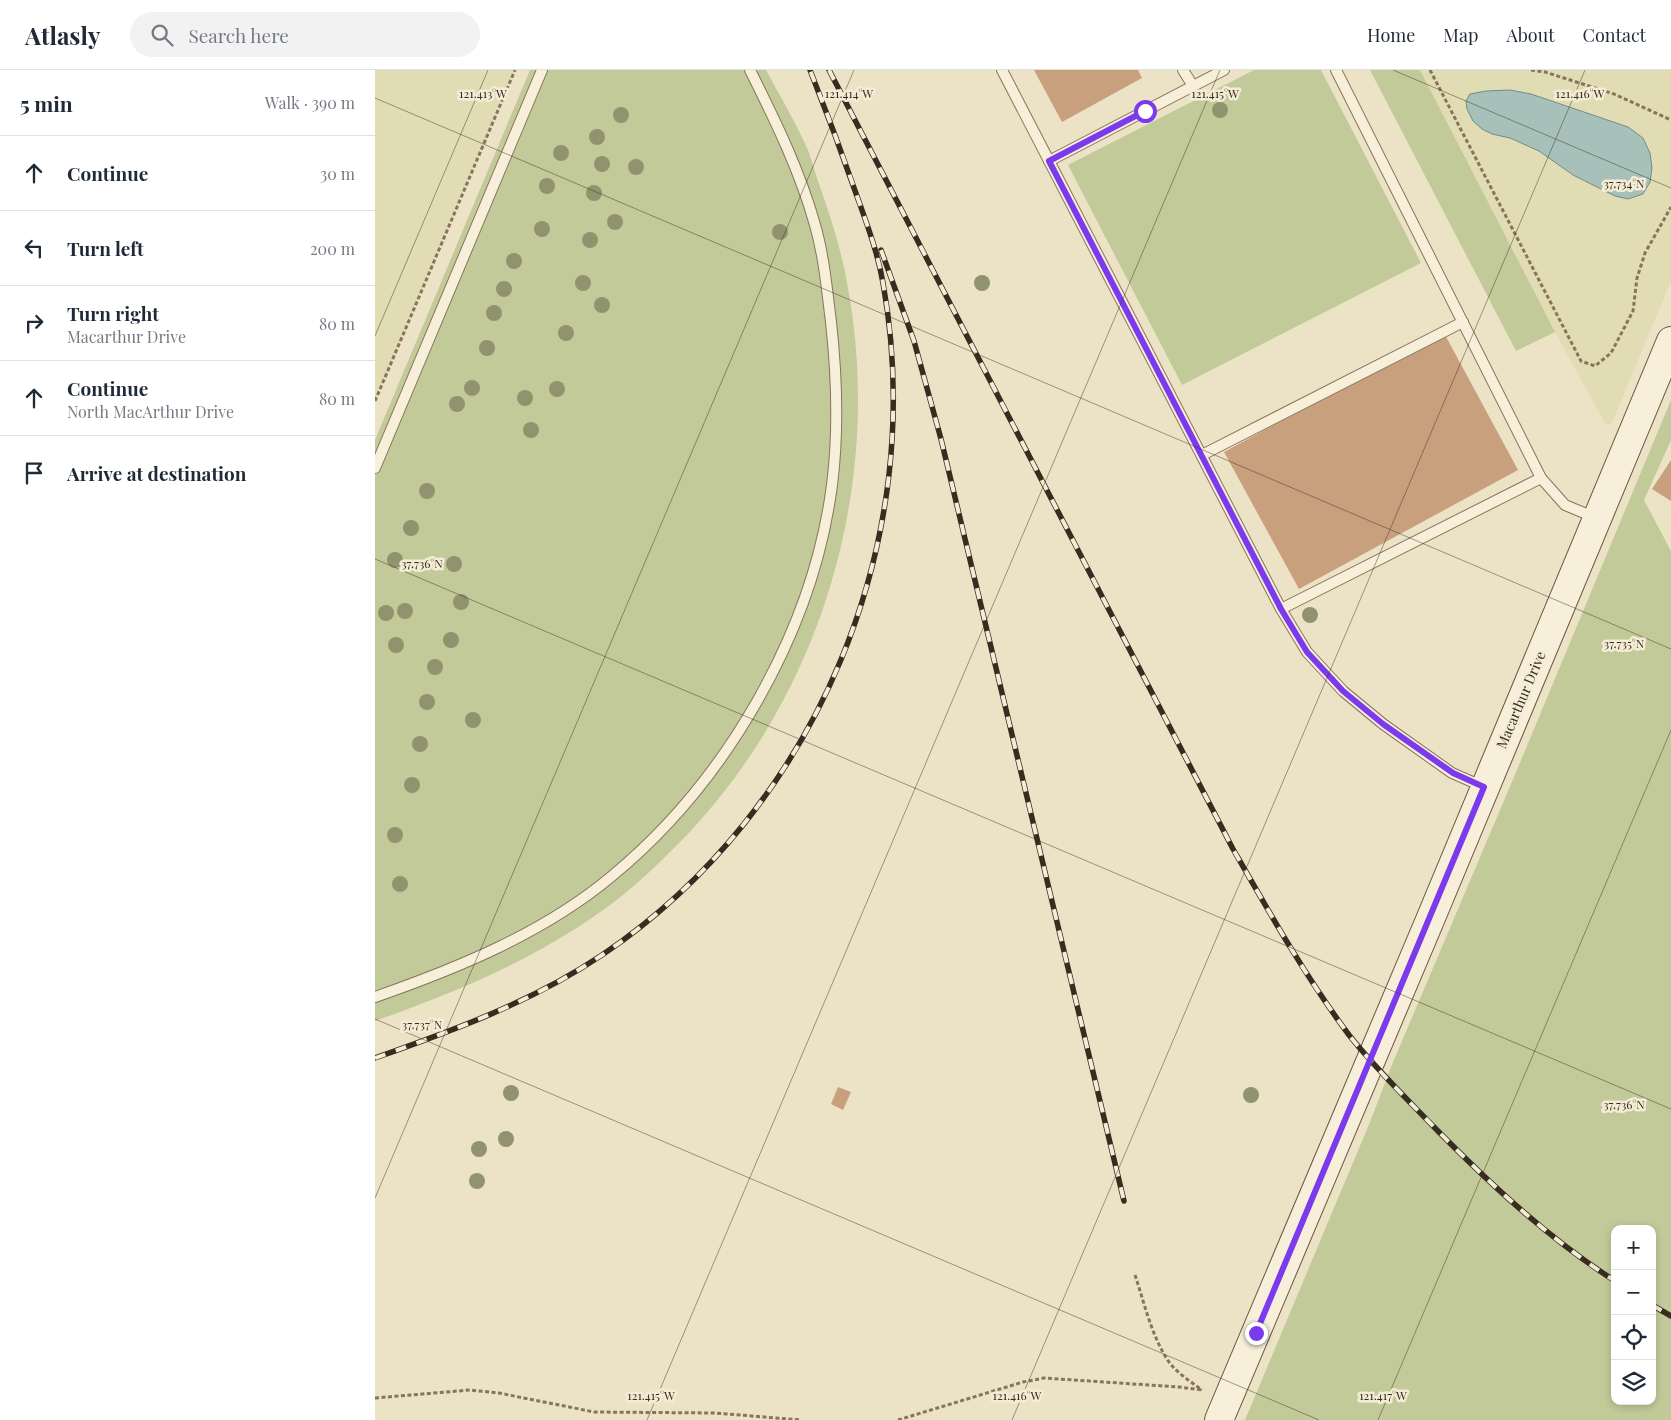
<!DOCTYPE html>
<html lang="en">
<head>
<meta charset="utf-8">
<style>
  body { margin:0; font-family:"Playfair Display",serif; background:#f2f2f3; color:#1f2937 }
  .controls { position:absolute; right:15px; bottom:15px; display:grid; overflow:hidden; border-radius:10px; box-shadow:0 2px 8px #0003 }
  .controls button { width:45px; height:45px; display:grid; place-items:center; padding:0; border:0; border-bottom:1px solid #e0e1e3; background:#fff; color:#1f2937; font:25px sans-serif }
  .stop { position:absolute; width:15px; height:15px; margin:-11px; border:4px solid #7c3aed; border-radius:50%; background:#fff }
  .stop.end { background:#7c3aed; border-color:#fff; box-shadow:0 1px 5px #0008 }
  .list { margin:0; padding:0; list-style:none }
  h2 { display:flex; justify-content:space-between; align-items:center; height:65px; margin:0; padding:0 20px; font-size:21px }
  h2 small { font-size:16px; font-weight:400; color:#747a83 }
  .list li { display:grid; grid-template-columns:32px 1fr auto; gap:15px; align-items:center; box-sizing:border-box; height:75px; padding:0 20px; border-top:1px solid #e0e1e3 }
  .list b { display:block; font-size:19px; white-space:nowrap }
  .list p { margin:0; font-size:16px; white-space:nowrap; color:#747a83 }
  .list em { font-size:16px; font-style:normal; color:#747a83 }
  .icon { flex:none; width:28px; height:28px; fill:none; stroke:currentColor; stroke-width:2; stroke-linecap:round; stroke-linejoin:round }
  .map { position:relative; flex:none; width:1296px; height:1350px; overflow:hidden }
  header { display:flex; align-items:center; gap:30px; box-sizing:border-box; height:70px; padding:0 25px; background:#fff; border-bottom:1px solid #e0e1e3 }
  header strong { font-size:24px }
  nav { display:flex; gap:28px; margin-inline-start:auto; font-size:18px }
  .search { width:350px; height:45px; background:#f2f2f3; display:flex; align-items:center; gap:12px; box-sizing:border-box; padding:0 18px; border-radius:28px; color:#747a83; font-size:19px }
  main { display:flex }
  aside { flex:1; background:#fff }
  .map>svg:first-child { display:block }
</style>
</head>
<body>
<header>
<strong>Atlasly</strong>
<div class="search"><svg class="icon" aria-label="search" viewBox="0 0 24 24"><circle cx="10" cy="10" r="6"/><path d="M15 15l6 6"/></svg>Search here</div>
<nav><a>Home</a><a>Map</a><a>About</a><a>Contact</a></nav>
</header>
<main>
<aside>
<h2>5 min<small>Walk · 390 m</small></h2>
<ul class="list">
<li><svg class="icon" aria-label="ahead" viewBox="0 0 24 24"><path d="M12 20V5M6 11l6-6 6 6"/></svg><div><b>Continue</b></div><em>30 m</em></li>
<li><svg class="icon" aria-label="left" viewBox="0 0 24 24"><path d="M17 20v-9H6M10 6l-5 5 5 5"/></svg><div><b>Turn left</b></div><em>200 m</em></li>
<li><svg class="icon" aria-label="right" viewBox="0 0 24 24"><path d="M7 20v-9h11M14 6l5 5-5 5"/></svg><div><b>Turn right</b><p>Macarthur Drive</p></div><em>80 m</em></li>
<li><svg class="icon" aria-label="ahead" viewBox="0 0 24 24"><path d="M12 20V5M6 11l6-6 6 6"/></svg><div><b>Continue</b><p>North MacArthur Drive</p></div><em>80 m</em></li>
<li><svg class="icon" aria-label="arrive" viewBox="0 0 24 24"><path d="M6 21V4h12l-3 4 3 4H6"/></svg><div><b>Arrive at destination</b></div></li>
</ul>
</aside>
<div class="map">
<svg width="1296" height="1350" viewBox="0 0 1296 1350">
  <rect width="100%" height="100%" fill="#ece2c6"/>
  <g fill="#e1dcb3">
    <polygon points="0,0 140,0 0,331"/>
    <polygon points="1045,0 1296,0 1296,211 1236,355 1230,353 1180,262"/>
  </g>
  <g fill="#c2ca9a" fill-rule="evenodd">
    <path d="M155 0H391C405 26 421 53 433 80 437 91 440 103 444 114 456 148 467 182 473 218 510 421 443 639 294 783 274 803 253 822 231 838 157 891 84 921 0 951V370Z"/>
    <polygon points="879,0 946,0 1046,193 807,315 693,95"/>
    <polygon points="995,0 1045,0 1180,262 1141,281"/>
    <path d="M1296 330V370L1269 430 1296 481V1350H870L995 1052 1016 997 1139 707ZM1240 1159H1277V1331H1240Z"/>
  </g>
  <polygon fill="#a7c0ba" stroke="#6e8e87" points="1135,20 1156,24 1253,57 1268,68 1275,83 1277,98 1275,112 1268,124 1253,129 1240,126 1198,105 1164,81 1135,68 1117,64 1107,59 1098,51 1092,39 1091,31 1095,24 1111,21"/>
  <g fill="#c8a07e">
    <polygon points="659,0 763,0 767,8 687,52"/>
    <polygon points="1069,263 1143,400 924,519 849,382"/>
    <polygon points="1296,390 1296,431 1277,419"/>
    <polygon points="463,1017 476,1022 468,1040 456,1034"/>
  </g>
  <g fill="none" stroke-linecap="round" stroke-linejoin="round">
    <g stroke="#86755c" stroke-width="12">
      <g id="lane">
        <polyline points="627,0 906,539 932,582 968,621 1008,654 1077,703 1109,717"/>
        <polyline points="808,0 818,16"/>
        <polyline points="961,0 1166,408 1190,435 1221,448"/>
        <polyline points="674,91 849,0"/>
        <polyline points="827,385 1088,252"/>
        <polyline points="0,398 167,0"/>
        <polyline points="906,539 1166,408"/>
        <path d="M0 927C83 898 169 863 237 806 351 712 438 562 457 415 464 360 462 307 456 252 452 220 449 186 440 155 425 101 400 50 375 0"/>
      </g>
    </g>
    <g stroke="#685640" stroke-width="30">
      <polyline id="secondary" points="844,1350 1055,850 1296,271"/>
    </g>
    <g stroke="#86755c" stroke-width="3" stroke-dasharray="4 2.5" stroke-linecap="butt">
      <polyline points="1055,0 1206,291 1220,296 1236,283 1258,241 1262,208 1270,183 1296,137"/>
      <polyline points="1156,0 1170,2 1239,24 1296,50"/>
      <polyline points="0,331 140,0"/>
      <path d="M760 1205C769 1232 776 1264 792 1289 800 1302 815 1311 827 1320"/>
      <polyline points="0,1328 95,1320 124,1323 219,1342 340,1343 426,1350"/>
      <polyline points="523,1350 648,1312 669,1308 804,1317 828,1320"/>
    </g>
    <use href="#lane" stroke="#f7efd9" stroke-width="10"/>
    <use href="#secondary" stroke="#f7efd9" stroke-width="28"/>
    <g stroke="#372c1f" stroke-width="5.5">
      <g id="rail">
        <path d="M454 0 858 779C894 842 930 906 974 965 1000 998 1030 1027 1059 1057 1114 1113 1173 1168 1240 1211"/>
        <polyline points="506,180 539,271 566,369 749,1131"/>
        <path d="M0 988C79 960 157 932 227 885 443 739 554 469 508 213 503 184 493 157 483 129 468 86 452 43 435 0"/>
        <polyline points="1277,1235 1296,1246"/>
      </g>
    </g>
    <use href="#rail" stroke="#f4ecd5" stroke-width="4" stroke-dasharray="11" stroke-linecap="butt"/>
  </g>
  <g fill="#91936f">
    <circle cx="845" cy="40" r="8"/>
    <circle cx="246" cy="45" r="8"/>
    <circle cx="222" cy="67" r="8"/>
    <circle cx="186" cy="83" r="8"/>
    <circle cx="227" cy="94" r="8"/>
    <circle cx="261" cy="97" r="8"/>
    <circle cx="172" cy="116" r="8"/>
    <circle cx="219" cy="123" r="8"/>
    <circle cx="240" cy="152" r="8"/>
    <circle cx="167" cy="159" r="8"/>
    <circle cx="405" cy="162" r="8"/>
    <circle cx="215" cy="170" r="8"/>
    <circle cx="139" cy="191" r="8"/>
    <circle cx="208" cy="213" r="8"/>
    <circle cx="607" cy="213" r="8"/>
    <circle cx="129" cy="219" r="8"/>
    <circle cx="227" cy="235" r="8"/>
    <circle cx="119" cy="243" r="8"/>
    <circle cx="191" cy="263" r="8"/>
    <circle cx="112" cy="278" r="8"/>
    <circle cx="97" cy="318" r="8"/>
    <circle cx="182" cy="319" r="8"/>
    <circle cx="150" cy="328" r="8"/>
    <circle cx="82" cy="334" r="8"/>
    <circle cx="156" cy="360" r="8"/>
    <circle cx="52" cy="421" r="8"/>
    <circle cx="36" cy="458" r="8"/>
    <circle cx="20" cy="490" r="8"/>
    <circle cx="79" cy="494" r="8"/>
    <circle cx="86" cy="532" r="8"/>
    <circle cx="30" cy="541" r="8"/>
    <circle cx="11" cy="543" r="8"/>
    <circle cx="935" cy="545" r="8"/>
    <circle cx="76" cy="570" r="8"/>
    <circle cx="21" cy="575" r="8"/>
    <circle cx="60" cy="597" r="8"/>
    <circle cx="52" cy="632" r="8"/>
    <circle cx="98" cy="650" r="8"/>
    <circle cx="45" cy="674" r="8"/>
    <circle cx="37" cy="715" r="8"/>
    <circle cx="20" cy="765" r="8"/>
    <circle cx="25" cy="814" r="8"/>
    <circle cx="136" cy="1023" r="8"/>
    <circle cx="876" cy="1025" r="8"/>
    <circle cx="131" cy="1069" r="8"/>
    <circle cx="104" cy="1079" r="8"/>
    <circle cx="102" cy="1111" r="8"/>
  </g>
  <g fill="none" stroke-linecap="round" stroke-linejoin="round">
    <polyline stroke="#7c3aed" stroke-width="6" points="770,41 674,91 906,539 932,582 968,621 1008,654 1078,703 1109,717 881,1263"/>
  </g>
  <path fill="none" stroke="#372c1f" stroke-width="1" stroke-opacity="0.45" d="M1018 0 1296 118M0 28 1296 579M0 266 113 0M0 489 1296 1039M0 949 944 1350M0 1128 479 0M272 1350 845 0M637 1350 1210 0M1003 1350 1296 660"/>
  <g text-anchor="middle" stroke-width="5" stroke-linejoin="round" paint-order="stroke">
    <g font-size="14" fill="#372c1f" stroke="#f4ecd5">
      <text transform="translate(1146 630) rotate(-67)" y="5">Macarthur Drive</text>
    </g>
  </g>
  <g font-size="12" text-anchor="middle" fill="#372c1f" stroke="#f4ecd5" stroke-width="5" stroke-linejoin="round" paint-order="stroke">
    <text x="108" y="28">121.413°W</text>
    <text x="474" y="28">121.414°W</text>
    <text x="840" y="28">121.415°W</text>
    <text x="1205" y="28">121.416°W</text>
    <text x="1249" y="118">37.734°N</text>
    <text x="47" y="498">37.736°N</text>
    <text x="1249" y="578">37.735°N</text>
    <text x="47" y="959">37.737°N</text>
    <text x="1249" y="1039">37.736°N</text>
    <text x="276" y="1330">121.415°W</text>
    <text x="642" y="1330">121.416°W</text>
    <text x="1008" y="1330">121.417°W</text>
  </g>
</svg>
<div class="controls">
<button>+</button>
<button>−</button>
<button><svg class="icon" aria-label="locate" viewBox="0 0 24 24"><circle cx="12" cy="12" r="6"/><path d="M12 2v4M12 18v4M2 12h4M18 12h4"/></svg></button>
<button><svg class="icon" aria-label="layers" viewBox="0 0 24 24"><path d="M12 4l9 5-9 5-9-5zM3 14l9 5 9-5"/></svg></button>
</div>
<div class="stop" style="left:770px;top:41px"></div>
<div class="stop end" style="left:881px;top:1263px"></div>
</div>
</main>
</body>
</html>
